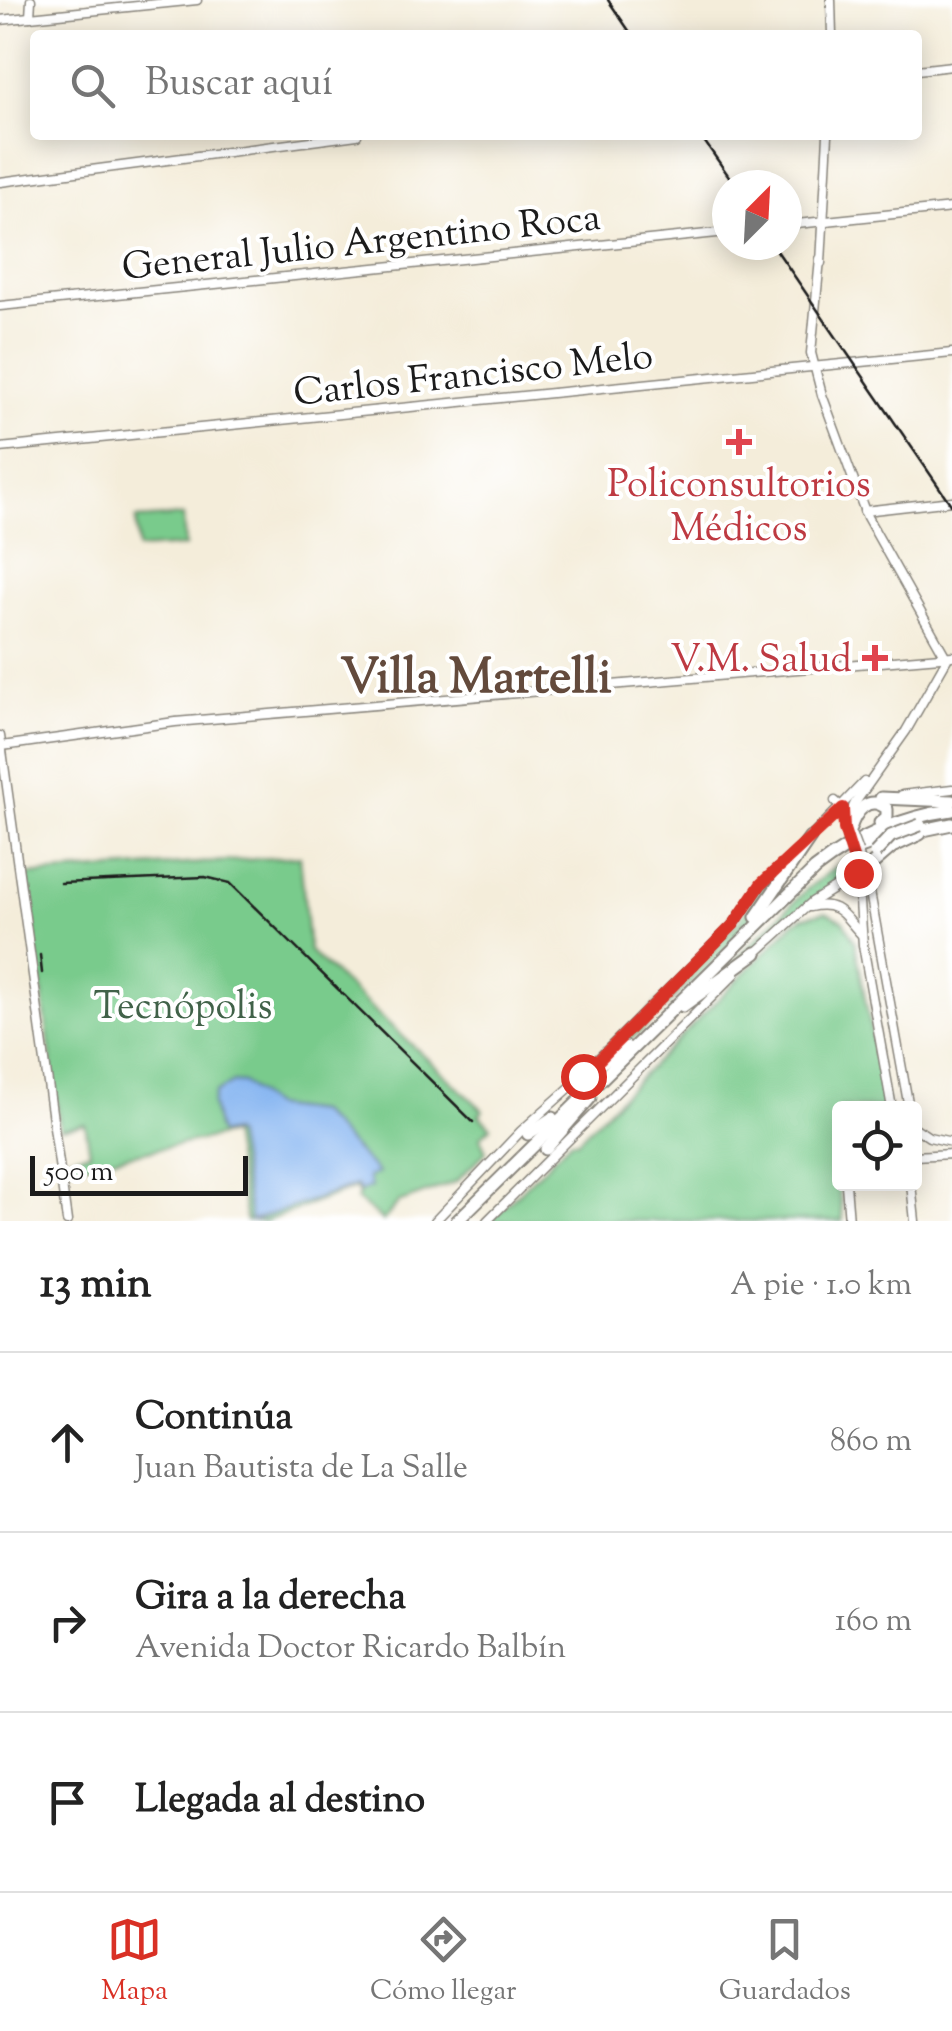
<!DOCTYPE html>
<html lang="es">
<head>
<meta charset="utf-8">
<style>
  body { margin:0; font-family:"Sorts Mill Goudy",serif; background:#f6f6f6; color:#222 }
  .controls { position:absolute; right:30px; bottom:30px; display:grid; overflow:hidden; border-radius:10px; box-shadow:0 5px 25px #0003 }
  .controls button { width:90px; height:90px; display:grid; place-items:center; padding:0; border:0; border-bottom:2px solid #e0e0e0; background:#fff; color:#222; font:50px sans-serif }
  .compass { position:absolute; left:712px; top:170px; width:90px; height:90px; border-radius:50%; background:#fff; box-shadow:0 5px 25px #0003; rotate:24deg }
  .scale { position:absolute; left:30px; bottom:25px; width:218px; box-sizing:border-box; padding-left:10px; border:5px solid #1c1c1c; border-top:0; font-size:28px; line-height:35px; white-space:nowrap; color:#1c1c1c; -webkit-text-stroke:8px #fff; paint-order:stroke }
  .stop { position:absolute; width:30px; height:30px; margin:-22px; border:8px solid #d93025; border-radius:50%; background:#fff }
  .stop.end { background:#d93025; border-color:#fff; box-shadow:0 2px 10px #0008 }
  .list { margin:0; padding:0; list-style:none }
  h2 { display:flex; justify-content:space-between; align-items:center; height:130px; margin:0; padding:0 40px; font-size:42px }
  h2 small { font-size:32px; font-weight:400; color:#767676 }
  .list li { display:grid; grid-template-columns:65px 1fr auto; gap:30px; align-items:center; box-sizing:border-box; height:180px; padding:0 40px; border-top:2px solid #e0e0e0 }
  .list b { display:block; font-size:38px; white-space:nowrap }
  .list p { margin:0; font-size:32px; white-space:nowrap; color:#767676 }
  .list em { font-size:32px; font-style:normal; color:#767676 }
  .icon { flex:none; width:55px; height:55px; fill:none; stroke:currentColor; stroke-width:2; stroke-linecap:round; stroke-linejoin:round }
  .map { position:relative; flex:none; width:952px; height:1221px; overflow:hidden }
  .search { position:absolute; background:#fff; box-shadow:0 5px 25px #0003; left:30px; right:30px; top:30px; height:110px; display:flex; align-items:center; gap:25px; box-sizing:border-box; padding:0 35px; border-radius:10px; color:#767676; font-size:38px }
  .sheet { height:670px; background:#fff }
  nav { display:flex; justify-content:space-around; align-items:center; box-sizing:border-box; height:140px; border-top:2px solid #e0e0e0; background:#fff; font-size:28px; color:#767676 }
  nav a { display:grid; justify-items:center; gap:5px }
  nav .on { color:#d93025 }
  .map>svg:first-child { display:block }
</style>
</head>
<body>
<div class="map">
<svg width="952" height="1221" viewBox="0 0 952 1221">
  <rect width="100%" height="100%" fill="#fff"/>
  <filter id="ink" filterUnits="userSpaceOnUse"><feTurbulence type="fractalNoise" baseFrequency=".01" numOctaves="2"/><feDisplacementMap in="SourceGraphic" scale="20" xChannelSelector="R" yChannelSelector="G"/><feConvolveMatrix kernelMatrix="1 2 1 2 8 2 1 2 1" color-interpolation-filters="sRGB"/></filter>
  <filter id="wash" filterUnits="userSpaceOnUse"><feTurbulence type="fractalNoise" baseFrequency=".0048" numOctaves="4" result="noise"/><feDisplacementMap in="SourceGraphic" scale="40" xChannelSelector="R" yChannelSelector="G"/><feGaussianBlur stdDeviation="2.25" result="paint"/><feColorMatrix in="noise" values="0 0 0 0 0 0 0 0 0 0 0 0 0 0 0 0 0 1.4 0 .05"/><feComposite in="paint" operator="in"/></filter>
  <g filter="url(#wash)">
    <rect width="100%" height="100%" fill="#f4edda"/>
    <g fill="#79cb8c" stroke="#4a7454" stroke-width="2.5">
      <polygon points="183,516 185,546 138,549 136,519"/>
      <polygon points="300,856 309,951 483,1110 479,1115 491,1127 480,1137 486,1152 456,1182 398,1203 383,1221 357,1200 359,1194 355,1188 266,1221 246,1221 231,1134 65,1168 64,1158 90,1152 85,1124 60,1129 27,875"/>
      <path d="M849 857 854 873C803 904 763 945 715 980L807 889Z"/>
      <polygon points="791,858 756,914 721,953 640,1032 596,1065 739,921 759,890"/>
      <polygon points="826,912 843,921 855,942 885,1108 840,1108 839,1191 843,1221 490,1221 571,1140 577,1141 794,923 803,917"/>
    </g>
    <polygon fill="#86b5f1" stroke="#516886" stroke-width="2.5" points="233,1082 244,1083 272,1106 318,1112 378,1173 368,1177 371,1187 360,1192 356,1185 251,1221 236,1137 233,1132 220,1134 218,1131 212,1105 215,1093"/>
  </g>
  <g filter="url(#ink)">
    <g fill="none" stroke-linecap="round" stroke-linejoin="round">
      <g stroke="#88847b" stroke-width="11">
        <g id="secondary">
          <polyline points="831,0 832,35"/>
          <polyline points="30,17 31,0"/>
          <polyline points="0,20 197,0"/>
          <polyline points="917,70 952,66"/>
          <polyline points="0,182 357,135"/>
          <polyline points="787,225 952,208"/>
          <polyline points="820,259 811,353 822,395 867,517 947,659 906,731 855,803 850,813 849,827"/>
          <polyline points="821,263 828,135"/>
          <polyline points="0,306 727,232"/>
          <polyline points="0,448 952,353"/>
          <polyline points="864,511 952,501"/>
          <polyline points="0,736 67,1221"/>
          <polyline points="2,746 175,722 952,656"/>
          <polyline points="902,795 952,789"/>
          <polyline points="835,801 843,808 847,838"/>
          <polyline points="808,840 864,782"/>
          <polyline points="858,852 870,892 909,1108"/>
          <polyline points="853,855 858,873 863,945 892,1108"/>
          <path d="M810 907C840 900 844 917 862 935"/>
          <polyline points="756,953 812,902 870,866"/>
          <polyline points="594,1063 734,924 761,885 798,850"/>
          <polyline points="914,1127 929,1137 952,1142"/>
          <polyline points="914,1156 952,1154"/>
          <polyline points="846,1184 849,1221"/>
          <polyline points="911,1184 915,1221"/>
          <polyline points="435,1221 521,1131 585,1074"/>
          <polyline points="487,1221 735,974"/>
        </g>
      </g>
      <g stroke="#88847b" stroke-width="15">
        <g id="highway">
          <polyline points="881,798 952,801"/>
          <path d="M850 829C855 812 869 793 887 809V817L880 823"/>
          <polyline points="909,833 952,824"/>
          <polyline points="852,851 891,837"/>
          <polyline points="870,866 892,847 920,834"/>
          <polyline points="756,917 810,838"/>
          <polyline points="683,1006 756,953"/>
          <polyline points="583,1075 626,1047"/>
          <polyline points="528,1134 552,1118"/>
          <polyline points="546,1149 590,1098"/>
          <path d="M457 1221 815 869C856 837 901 817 952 810"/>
        </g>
      </g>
      <use href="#secondary" stroke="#fff" stroke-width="8"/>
      <use href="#highway" stroke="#fff" stroke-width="11"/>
      <g stroke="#1c1c1c" stroke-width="2.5">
        <polyline points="608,0 632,35"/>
        <polyline points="700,135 735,185"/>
        <polyline points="773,245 952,506"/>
        <polyline points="60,883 205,877 230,883 473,1122"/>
        <polyline points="40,955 42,973"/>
      </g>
      <g stroke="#88847b" stroke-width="11" stroke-linecap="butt">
        <g id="secondary-bridge">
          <polyline points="852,836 858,852"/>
          <polyline points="847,838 853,855"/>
        </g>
      </g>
      <g stroke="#88847b" stroke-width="15" stroke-linecap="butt">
        <polyline id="highway-bridge" points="875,853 891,836 920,825"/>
      </g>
      <use href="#secondary-bridge" stroke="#fff" stroke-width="8"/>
      <use href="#highway-bridge" stroke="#fff" stroke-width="11"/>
    </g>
  </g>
  <g fill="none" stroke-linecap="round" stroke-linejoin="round" filter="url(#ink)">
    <polyline stroke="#d93025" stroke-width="12" points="583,1076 734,924 761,884 843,808 844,829 858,873"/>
  </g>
  <g fill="#e0444e" stroke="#fff" stroke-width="4">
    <path d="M734 427h10v10h10v10h-10v10h-10v-10h-10v-10h10z"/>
    <path d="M870 643h10v10h10v10h-10v10h-10v-10h-10v-10h10z"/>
  </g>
  <g text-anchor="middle" stroke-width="8" stroke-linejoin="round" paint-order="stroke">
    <g font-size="38" fill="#1c1c1c" stroke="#fff">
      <text transform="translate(361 241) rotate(-6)" y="13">General Julio Argentino Roca</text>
      <text transform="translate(473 373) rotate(-6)" y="13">Carlos Francisco Melo</text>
    </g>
    <g font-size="38" fill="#be3a42" stroke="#fff">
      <text x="739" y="496">Policonsultorios<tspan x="739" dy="44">Médicos</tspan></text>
      <text x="852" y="671" text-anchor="end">V.M. Salud</text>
    </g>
    <g font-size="38" fill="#416249" stroke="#fff">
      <text x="183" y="1018">Tecnópolis</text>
    </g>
    <g font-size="48" font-weight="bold" fill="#634a3c" stroke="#fff">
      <text x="476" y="692">Villa Martelli</text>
    </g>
  </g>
</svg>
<div class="controls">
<button><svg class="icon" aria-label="locate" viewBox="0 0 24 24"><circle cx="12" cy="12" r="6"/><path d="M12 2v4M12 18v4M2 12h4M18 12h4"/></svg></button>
</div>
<svg class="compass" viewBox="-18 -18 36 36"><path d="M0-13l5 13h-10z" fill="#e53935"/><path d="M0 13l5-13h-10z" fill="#767676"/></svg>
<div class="scale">500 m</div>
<div class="stop" style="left:583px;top:1076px"></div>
<div class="stop end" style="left:858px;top:873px"></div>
<div class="search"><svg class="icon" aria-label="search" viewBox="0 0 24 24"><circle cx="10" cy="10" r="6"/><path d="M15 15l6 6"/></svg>Buscar aquí</div>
</div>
<section class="sheet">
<h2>13 min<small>A pie · 1.0 km</small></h2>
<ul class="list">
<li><svg class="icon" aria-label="ahead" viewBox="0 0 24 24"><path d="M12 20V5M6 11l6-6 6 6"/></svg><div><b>Continúa</b><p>Juan Bautista de La Salle</p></div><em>860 m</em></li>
<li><svg class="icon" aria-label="right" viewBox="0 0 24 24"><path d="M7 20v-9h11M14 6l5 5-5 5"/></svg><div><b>Gira a la derecha</b><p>Avenida Doctor Ricardo Balbín</p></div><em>160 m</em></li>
<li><svg class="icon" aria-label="arrive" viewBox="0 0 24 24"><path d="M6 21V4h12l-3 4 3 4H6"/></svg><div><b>Llegada al destino</b></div></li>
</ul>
</section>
<nav>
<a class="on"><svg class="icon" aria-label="map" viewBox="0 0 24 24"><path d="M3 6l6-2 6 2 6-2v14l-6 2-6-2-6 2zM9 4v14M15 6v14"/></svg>Mapa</a>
<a><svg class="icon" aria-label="directions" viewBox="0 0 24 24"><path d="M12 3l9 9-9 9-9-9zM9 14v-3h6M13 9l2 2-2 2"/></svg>Cómo llegar</a>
<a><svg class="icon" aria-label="saved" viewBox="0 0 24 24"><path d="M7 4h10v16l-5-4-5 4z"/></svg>Guardados</a>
</nav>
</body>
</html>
